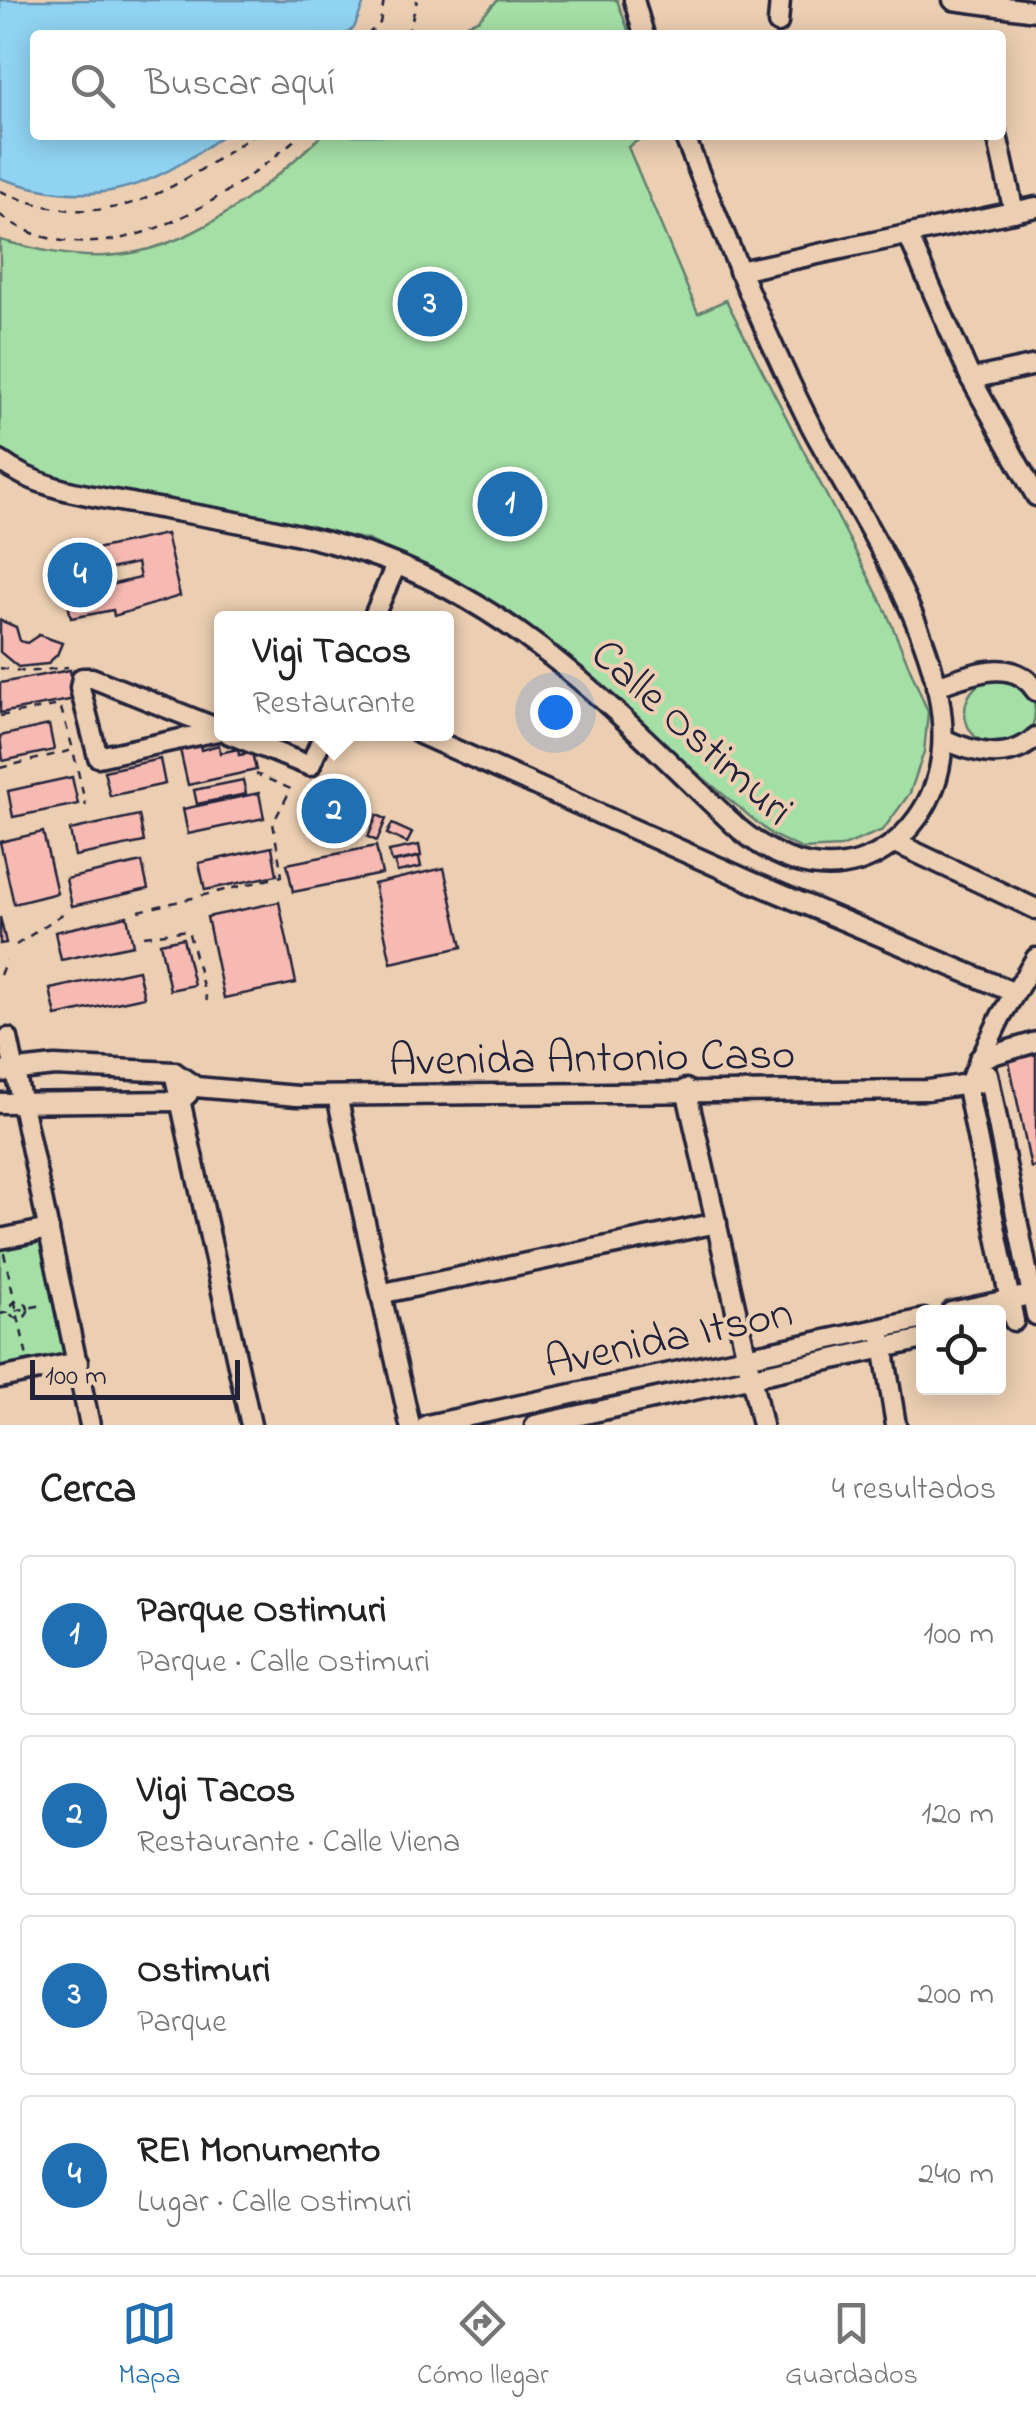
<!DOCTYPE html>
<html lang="es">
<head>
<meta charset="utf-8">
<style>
  body { margin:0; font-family:"Indie Flower",sans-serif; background:#f6f6f6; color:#222 }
  .controls { position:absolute; right:30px; bottom:30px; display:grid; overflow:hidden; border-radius:10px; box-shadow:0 5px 25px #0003 }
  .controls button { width:90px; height:90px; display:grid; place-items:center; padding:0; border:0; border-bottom:2px solid #e0e0e0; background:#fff; color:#222; font:50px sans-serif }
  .scale { position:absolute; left:30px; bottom:25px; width:210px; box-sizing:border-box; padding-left:10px; border:5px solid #22223b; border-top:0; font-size:28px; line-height:35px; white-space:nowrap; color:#22223b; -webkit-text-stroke:8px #eccfb2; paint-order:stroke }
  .you { position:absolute; left:555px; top:712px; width:35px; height:35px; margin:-25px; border:8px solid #fff; border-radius:50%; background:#1a73e8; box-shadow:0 0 0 15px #1a73e833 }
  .badge { display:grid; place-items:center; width:65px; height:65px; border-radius:50%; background:#1f6fb2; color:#fff; font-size:32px; font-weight:700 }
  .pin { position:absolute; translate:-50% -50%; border:5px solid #fff; box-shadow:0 2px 10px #0006 }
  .popup { position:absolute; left:214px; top:611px; width:240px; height:130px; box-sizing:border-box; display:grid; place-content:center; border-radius:10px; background:#fff; filter:drop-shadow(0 2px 8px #0005); font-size:32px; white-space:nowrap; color:#767676 }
  .popup b { font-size:38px; color:#222 }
  .popup::after { content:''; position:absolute; left:50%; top:100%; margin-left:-20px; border:20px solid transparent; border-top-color:#fff }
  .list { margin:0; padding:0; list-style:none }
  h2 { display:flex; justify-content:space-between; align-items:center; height:130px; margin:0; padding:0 40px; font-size:42px }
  h2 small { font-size:32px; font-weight:400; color:#767676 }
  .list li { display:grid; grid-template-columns:65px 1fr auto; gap:30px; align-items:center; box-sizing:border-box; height:160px; margin:0 20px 20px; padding:0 20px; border:2px solid #e0e0e0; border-radius:10px }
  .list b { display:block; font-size:38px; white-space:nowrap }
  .list p { margin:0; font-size:32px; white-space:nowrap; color:#767676 }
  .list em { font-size:32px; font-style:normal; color:#767676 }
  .icon { flex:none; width:55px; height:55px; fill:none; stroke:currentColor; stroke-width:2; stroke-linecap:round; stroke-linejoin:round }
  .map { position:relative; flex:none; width:1036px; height:1425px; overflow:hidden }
  .search { position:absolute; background:#fff; box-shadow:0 5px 25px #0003; left:30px; right:30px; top:30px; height:110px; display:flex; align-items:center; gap:25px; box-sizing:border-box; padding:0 35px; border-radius:10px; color:#767676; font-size:38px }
  .sheet { height:850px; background:#fff }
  nav { display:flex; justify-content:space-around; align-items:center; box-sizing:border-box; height:140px; border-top:2px solid #e0e0e0; background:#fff; font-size:28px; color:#767676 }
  nav a { display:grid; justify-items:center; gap:5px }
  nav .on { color:#1f6fb2 }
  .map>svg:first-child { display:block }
</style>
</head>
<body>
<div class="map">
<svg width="1036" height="1425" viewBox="0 0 1036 1425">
  <rect width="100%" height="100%" fill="#eccfb2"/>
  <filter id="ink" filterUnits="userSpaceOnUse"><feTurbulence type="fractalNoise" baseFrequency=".01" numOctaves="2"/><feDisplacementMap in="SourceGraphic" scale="20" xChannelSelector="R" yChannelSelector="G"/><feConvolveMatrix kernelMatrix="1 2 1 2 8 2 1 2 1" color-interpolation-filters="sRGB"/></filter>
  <g filter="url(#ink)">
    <g fill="#a4dfa5" stroke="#638070" stroke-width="2.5">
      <polygon points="498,0 617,0 630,35 437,35 478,20"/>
      <path d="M322 135H646L628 147 698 313 726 300 886 611 928 712 924 752 910 793 883 830 841 847 802 849 772 835 648 732 571 658 510 612 441 574 368 540 81 483 38 471 0 450V240C35 249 70 258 106 256 192 252 263 190 322 135Z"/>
      <circle cx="1000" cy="712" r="35"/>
      <polygon points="44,1238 70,1357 0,1372 0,1247"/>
    </g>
    <path fill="#90d3f2" stroke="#648ca9" stroke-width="2.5" d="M0 0H365L354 28 345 35H35V135H223C149 191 91 210 0 178Z"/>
    <g fill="#f6bab2" stroke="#22223b" stroke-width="2.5" fill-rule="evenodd">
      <path d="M166 534 180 596 114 616 113 610 71 618 58 557ZM137 563 140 578 101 587 97 572Z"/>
      <polygon points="0,620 16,627 20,641 27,643 39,635 62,643 57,655 47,664 18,667 0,652"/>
      <polygon points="70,670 75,699 0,713 0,683"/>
      <polygon points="49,725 54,750 3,761 0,736"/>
      <polygon points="199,741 201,750 219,745 220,753 238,749 239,755 252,753 256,770 188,785 179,745"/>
      <polygon points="160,759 165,784 110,796 104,771"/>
      <polygon points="72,777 78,804 13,817 8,791"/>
      <polygon points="243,780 246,794 197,804 194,790"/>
      <polygon points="312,790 364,813 356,832 303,810"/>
      <polygon points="259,793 264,818 188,834 183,809"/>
      <polygon points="139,815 144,842 75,856 70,830"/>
      <polygon points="377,815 386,819 377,841 368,837"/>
      <polygon points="392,824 412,833 407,843 387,834"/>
      <polygon points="43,832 57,893 14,904 0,842"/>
      <polygon points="419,845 421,856 392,862 389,851"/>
      <polygon points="376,846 382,874 293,892 287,864"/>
      <polygon points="272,847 277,875 205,890 199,863"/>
      <polygon points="419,857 421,867 397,872 395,862"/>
      <polygon points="142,862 148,889 72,906 66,879"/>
      <polygon points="444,868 462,947 391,963 374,884"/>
      <polygon points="279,902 296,983 224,998 207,917"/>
      <polygon points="127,916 133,945 61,960 55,932"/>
      <polygon points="0,917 6,943 0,944"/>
      <polygon points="183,938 194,985 170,990 160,943"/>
      <polygon points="138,970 144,997 56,1016 50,989"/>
      <polygon points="1036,1054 1036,1167 1031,1168 1009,1061"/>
    </g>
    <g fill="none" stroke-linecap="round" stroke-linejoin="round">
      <g stroke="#22223b" stroke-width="25">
        <g id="minor">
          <polyline points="634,0 644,35"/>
          <polyline points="953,0 1036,11"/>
          <polyline points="778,23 780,0"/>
          <polyline points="997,135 1014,212"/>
          <polyline points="908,235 971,379 1036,496"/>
          <polyline points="739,271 1036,207"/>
          <polyline points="971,379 1036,365"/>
          <path d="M0 461C39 490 89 495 136 504 212 518 291 529 365 553 521 604 624 721 739 829 773 857 814 875 858 862 884 854 902 839 918 817 1000 704 856 517 805 414 760 323 722 229 684 135"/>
          <polyline points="373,618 396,565"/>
          <polygon points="82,678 92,678 222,730 98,757 80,688"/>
          <path d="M936 686C968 676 1013 654 1036 691"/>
          <polyline points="229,734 310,766 324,734"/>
          <polyline points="420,734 752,882 1015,993"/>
          <path d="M943 739C974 753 1009 763 1036 737"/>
          <polyline points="896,843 1036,909"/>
          <polyline points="8,1038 90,1425"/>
          <polyline points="979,1059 1036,1042"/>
          <polyline points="0,1072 55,1066 174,1072 196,1087 297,1096 928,1090 989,1081"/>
          <polyline points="174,1072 251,1425"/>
          <polyline points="988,1074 1036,1315"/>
          <polyline points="686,1089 762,1425"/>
          <polyline points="337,1096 410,1425"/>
          <polyline points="0,1103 180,1101 188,1094"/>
          <polyline points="0,1239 49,1229"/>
          <polyline points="384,1293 717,1223"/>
          <polyline points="951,1312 1021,1297"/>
          <polyline points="1014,1321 967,1087 1001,1016 1036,958"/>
          <polyline points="882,1339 896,1425"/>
          <polyline points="0,1378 78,1362"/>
          <polyline points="427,1425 924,1319"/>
          <polyline points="535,1425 924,1339"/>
        </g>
      </g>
      <g stroke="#22223b" stroke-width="2.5" stroke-dasharray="8 8" stroke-linecap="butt">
        <polyline points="367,35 380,23 384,0"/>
        <polyline points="408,35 417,0"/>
        <path d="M0 191C106 237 167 194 253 135"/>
        <path d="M0 215C98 287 225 202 300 135"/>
        <polyline points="0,668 27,672 68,667"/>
        <polyline points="0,716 60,705 73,749"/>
        <polyline points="0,768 73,750 86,806"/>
        <polyline points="139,911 282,876 273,823 291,789 256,774"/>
        <polyline points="144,936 188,930 207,1001"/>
        <polyline points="16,945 67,911"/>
        <polyline points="0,975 6,960"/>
        <polyline points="4,1253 27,1357"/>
        <circle cx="19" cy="1310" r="9"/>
        <polyline points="0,1314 47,1304"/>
      </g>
      <use href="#minor" stroke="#eccfb2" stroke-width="18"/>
    </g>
  </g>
  <g text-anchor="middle" stroke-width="8" stroke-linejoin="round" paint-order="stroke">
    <g font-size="45" fill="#22223b" stroke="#eccfb2">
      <text transform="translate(694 730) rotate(42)" y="16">Calle Ostimuri</text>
      <text transform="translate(592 1055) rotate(-1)" y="16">Avenida Antonio Caso</text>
      <text transform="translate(668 1335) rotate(-12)" y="16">Avenida Itson</text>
    </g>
  </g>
</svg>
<div class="controls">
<button><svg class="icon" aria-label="locate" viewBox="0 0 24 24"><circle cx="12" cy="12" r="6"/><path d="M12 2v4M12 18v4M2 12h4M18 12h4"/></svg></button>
</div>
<div class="scale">100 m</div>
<div class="you"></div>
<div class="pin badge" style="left:510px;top:504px">1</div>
<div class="pin badge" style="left:334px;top:811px">2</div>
<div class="popup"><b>Vigi Tacos</b>Restaurante</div>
<div class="pin badge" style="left:430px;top:304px">3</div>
<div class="pin badge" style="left:80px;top:575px">4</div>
<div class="search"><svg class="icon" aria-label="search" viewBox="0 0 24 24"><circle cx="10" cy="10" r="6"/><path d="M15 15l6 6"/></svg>Buscar aquí</div>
</div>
<section class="sheet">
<h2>Cerca<small>4 resultados</small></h2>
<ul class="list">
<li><span class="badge">1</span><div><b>Parque Ostimuri</b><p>Parque · Calle Ostimuri</p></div><em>100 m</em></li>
<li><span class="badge">2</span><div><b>Vigi Tacos</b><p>Restaurante · Calle Viena</p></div><em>120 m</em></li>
<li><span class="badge">3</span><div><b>Ostimuri</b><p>Parque</p></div><em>200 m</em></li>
<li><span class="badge">4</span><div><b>REI Monumento</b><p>Lugar · Calle Ostimuri</p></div><em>240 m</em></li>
</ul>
</section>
<nav>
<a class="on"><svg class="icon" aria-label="map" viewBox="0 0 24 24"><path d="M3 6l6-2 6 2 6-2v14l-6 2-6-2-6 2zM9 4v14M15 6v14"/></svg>Mapa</a>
<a><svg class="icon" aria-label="directions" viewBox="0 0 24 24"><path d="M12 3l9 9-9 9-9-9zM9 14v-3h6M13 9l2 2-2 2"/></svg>Cómo llegar</a>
<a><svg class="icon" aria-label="saved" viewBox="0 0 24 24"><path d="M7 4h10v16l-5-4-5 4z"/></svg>Guardados</a>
</nav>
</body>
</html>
